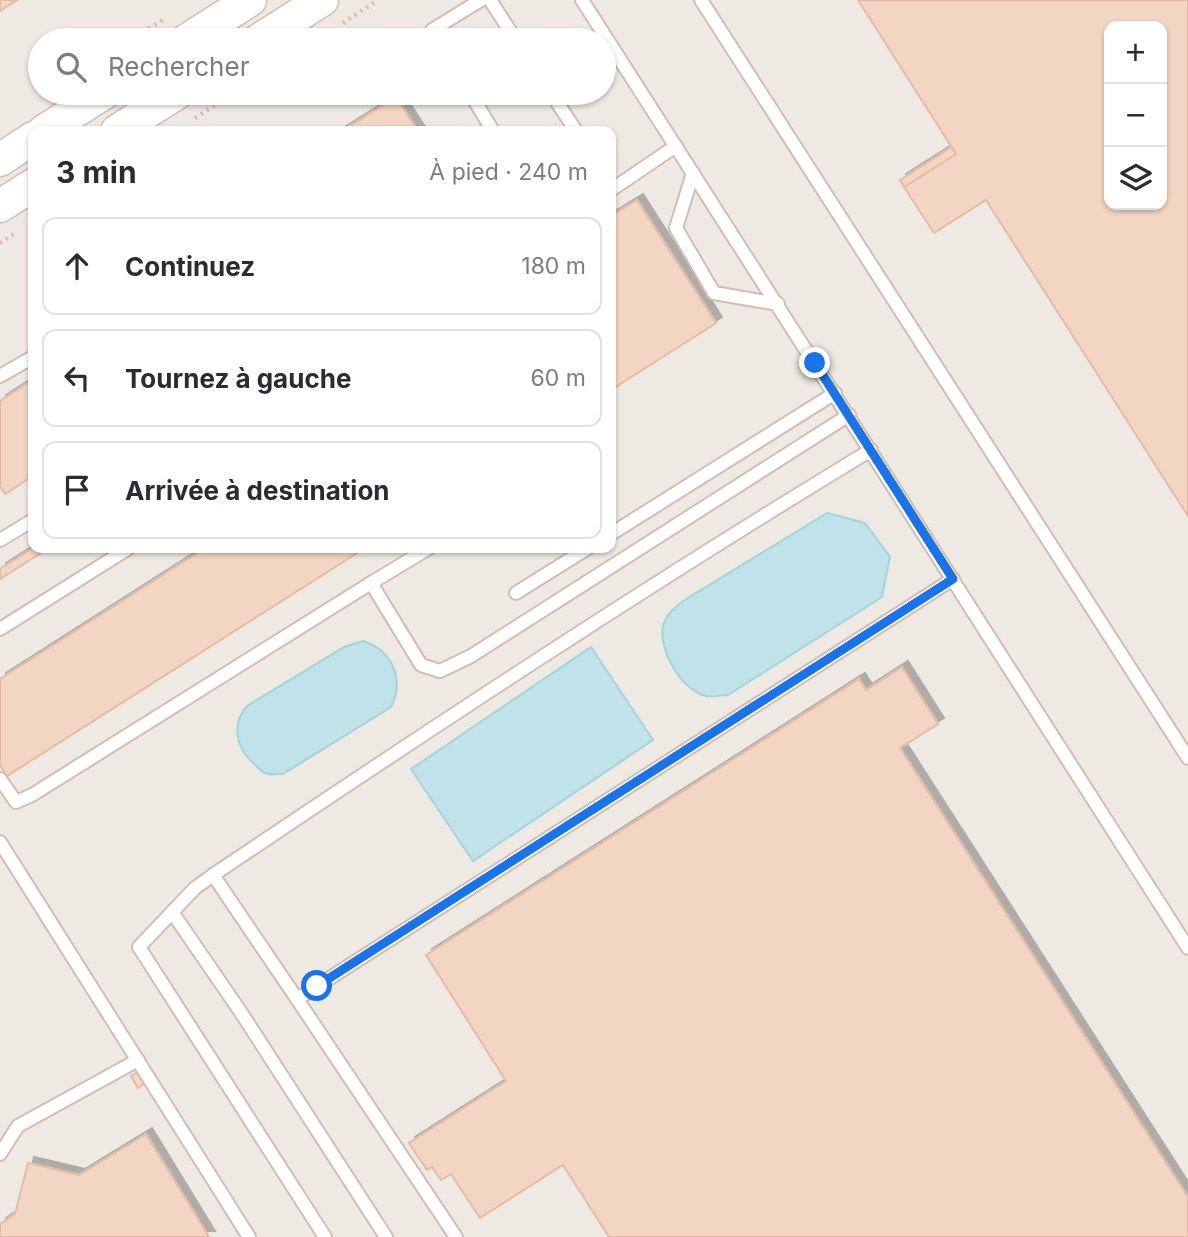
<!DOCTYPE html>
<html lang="fr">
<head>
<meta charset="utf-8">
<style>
  body { margin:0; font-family:Inter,sans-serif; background:#f2f2f3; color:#2b2b33 }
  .controls { position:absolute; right:21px; top:21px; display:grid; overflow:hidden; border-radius:14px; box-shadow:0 2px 5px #0004 }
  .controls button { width:63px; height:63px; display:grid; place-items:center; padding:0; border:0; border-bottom:2px solid #e1e1e2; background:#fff; color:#2b2b33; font:35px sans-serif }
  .stop { position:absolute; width:21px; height:21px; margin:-16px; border:5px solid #1a73e8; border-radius:50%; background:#fff }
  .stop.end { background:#1a73e8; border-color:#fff; box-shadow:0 2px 7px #0008 }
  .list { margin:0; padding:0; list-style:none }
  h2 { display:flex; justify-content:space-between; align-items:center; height:91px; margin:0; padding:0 28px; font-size:30px }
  h2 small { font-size:23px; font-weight:400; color:#7c7c81 }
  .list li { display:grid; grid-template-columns:46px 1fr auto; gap:21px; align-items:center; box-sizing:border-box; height:98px; margin:0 14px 14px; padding:0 14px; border:2px solid #e1e1e2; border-radius:14px }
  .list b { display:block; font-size:26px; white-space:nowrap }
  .list em { font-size:23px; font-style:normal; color:#7c7c81 }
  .icon { flex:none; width:38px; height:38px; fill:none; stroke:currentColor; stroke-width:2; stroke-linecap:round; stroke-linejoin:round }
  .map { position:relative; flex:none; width:1188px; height:1237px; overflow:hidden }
  .search { position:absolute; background:#fff; box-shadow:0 2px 5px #0004; left:28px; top:28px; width:588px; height:77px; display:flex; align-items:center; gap:18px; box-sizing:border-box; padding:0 24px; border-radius:38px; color:#7c7c81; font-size:26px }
  .panel { position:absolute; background:#fff; box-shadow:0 2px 5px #0004; left:28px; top:126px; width:588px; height:427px; border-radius:14px }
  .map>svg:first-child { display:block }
</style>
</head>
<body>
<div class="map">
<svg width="1188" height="1237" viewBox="0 0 1188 1237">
  <defs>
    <filter id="shadow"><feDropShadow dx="6" dy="-6" stdDeviation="0" flood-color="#0004"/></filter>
  </defs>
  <rect width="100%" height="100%" fill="#fdf6ec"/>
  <path fill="#efe9e4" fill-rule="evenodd" d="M0 0H1188V1237H0ZM1109 26H1162V205H1109ZM40 40H604V93H40ZM33 131H611V548H33Z"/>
  <g fill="#bfe3e8" stroke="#a5d3da" stroke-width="2">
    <path d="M827 513 865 523 890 557 882 597 728 695C721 695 712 697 706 696 682 691 658 650 663 626 666 615 674 608 683 601Z"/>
    <path d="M363 641C392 650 405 679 391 707L283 774C277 774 270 775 265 773 260 771 256 765 252 762 235 746 232 723 247 706L344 647Z"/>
    <polygon points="591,647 653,740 473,861 411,769"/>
  </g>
  <g fill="#f3d5c3" stroke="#e6bba3" stroke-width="2" fill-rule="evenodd" filter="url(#shadow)">
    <polygon points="0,0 17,0 0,11"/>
    <path d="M858 0H1188V516L986 200 934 233 904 187 956 154ZM1109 26H1162V205H1109Z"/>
    <polygon points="396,97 418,131 342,131"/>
    <polygon points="952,147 956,154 904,187 900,180"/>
    <polygon points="637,200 716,323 611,390 611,216"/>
    <polygon points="31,381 33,384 33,476 5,494 0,486 0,401"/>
    <polygon points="33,548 49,548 0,579 0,569"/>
    <polygon points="205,548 365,548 7,776 0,765 0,679"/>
    <polygon points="902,667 938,724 900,748 1188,1197 1188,1237 609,1237 563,1165 480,1218 451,1174 441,1180 432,1167 427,1170 409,1143 506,1081 426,955 859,679 866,690"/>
    <polygon points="140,1071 146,1082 138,1088 131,1076"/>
    <polygon points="146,1134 209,1237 0,1237 0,1224 15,1214 28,1163 79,1175"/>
  </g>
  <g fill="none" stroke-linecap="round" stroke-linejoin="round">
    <g stroke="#d1beb0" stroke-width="16">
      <g id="service">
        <polyline points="490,0 516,40"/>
        <polyline points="582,0 1188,948"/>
        <polyline points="701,0 1188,758"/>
        <polyline points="438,40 432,30 481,0"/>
        <polyline points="470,93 493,131"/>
        <polyline points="551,93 576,131"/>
        <polyline points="693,173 676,228 714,293 778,304"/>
        <polyline points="611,190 676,146"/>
        <polyline points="0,376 33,357"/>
        <polyline points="611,534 835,393"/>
        <polyline points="0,540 33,520"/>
        <polyline points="371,583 429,548"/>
        <polyline points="516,593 588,548"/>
        <polyline points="0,629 129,548"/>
        <polyline points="0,779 16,802 32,795 371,583 421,665 440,671 471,656 849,415"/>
        <polyline points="0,842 249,1237"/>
        <polyline points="213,875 297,999"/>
        <polyline points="172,912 242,1014 386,1237"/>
        <polyline points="0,1154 18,1126 138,1060"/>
        <path d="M325 1237 139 947 195 888 213 875C430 729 648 585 871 450"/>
        <polyline points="456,1237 297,999 953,579"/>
      </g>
    </g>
    <g stroke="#d1beb0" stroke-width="35">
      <g id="tertiary">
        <polyline points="187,40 250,0"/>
        <polyline points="259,40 322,0"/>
        <polyline points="44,131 104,93"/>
        <polyline points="117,131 177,93"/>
        <polyline points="0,160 33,138"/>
        <polyline points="0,206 33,185"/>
      </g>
    </g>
    <g stroke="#d9b8a5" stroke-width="4.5" stroke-dasharray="2 5" stroke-linecap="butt">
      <polyline points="343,23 378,0"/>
      <polyline points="131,40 164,19"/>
      <polyline points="195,118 234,93"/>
      <polyline points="0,243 17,232"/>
    </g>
    <use href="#service" stroke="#fff" stroke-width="12"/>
    <use href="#tertiary" stroke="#fff" stroke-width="32"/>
  </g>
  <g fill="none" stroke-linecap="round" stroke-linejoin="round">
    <polyline stroke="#1a73e8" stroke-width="9" points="317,986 953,579 815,363"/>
  </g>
</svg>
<div class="controls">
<button>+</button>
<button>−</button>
<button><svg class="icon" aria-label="layers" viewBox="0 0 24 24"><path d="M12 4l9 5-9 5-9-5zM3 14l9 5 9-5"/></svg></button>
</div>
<div class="stop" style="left:317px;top:986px"></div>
<div class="stop end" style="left:815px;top:363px"></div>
<div class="search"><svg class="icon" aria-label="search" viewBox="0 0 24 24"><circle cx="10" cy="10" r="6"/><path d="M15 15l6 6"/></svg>Rechercher</div>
<section class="panel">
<h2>3 min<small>À pied · 240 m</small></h2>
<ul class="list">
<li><svg class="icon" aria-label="ahead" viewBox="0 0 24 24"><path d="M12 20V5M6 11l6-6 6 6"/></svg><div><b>Continuez</b></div><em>180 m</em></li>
<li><svg class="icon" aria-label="left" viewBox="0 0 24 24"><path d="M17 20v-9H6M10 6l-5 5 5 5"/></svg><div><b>Tournez à gauche</b></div><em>60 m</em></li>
<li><svg class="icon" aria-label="arrive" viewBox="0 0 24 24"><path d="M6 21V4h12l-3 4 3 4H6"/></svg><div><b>Arrivée à destination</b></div></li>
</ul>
</section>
</div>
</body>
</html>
